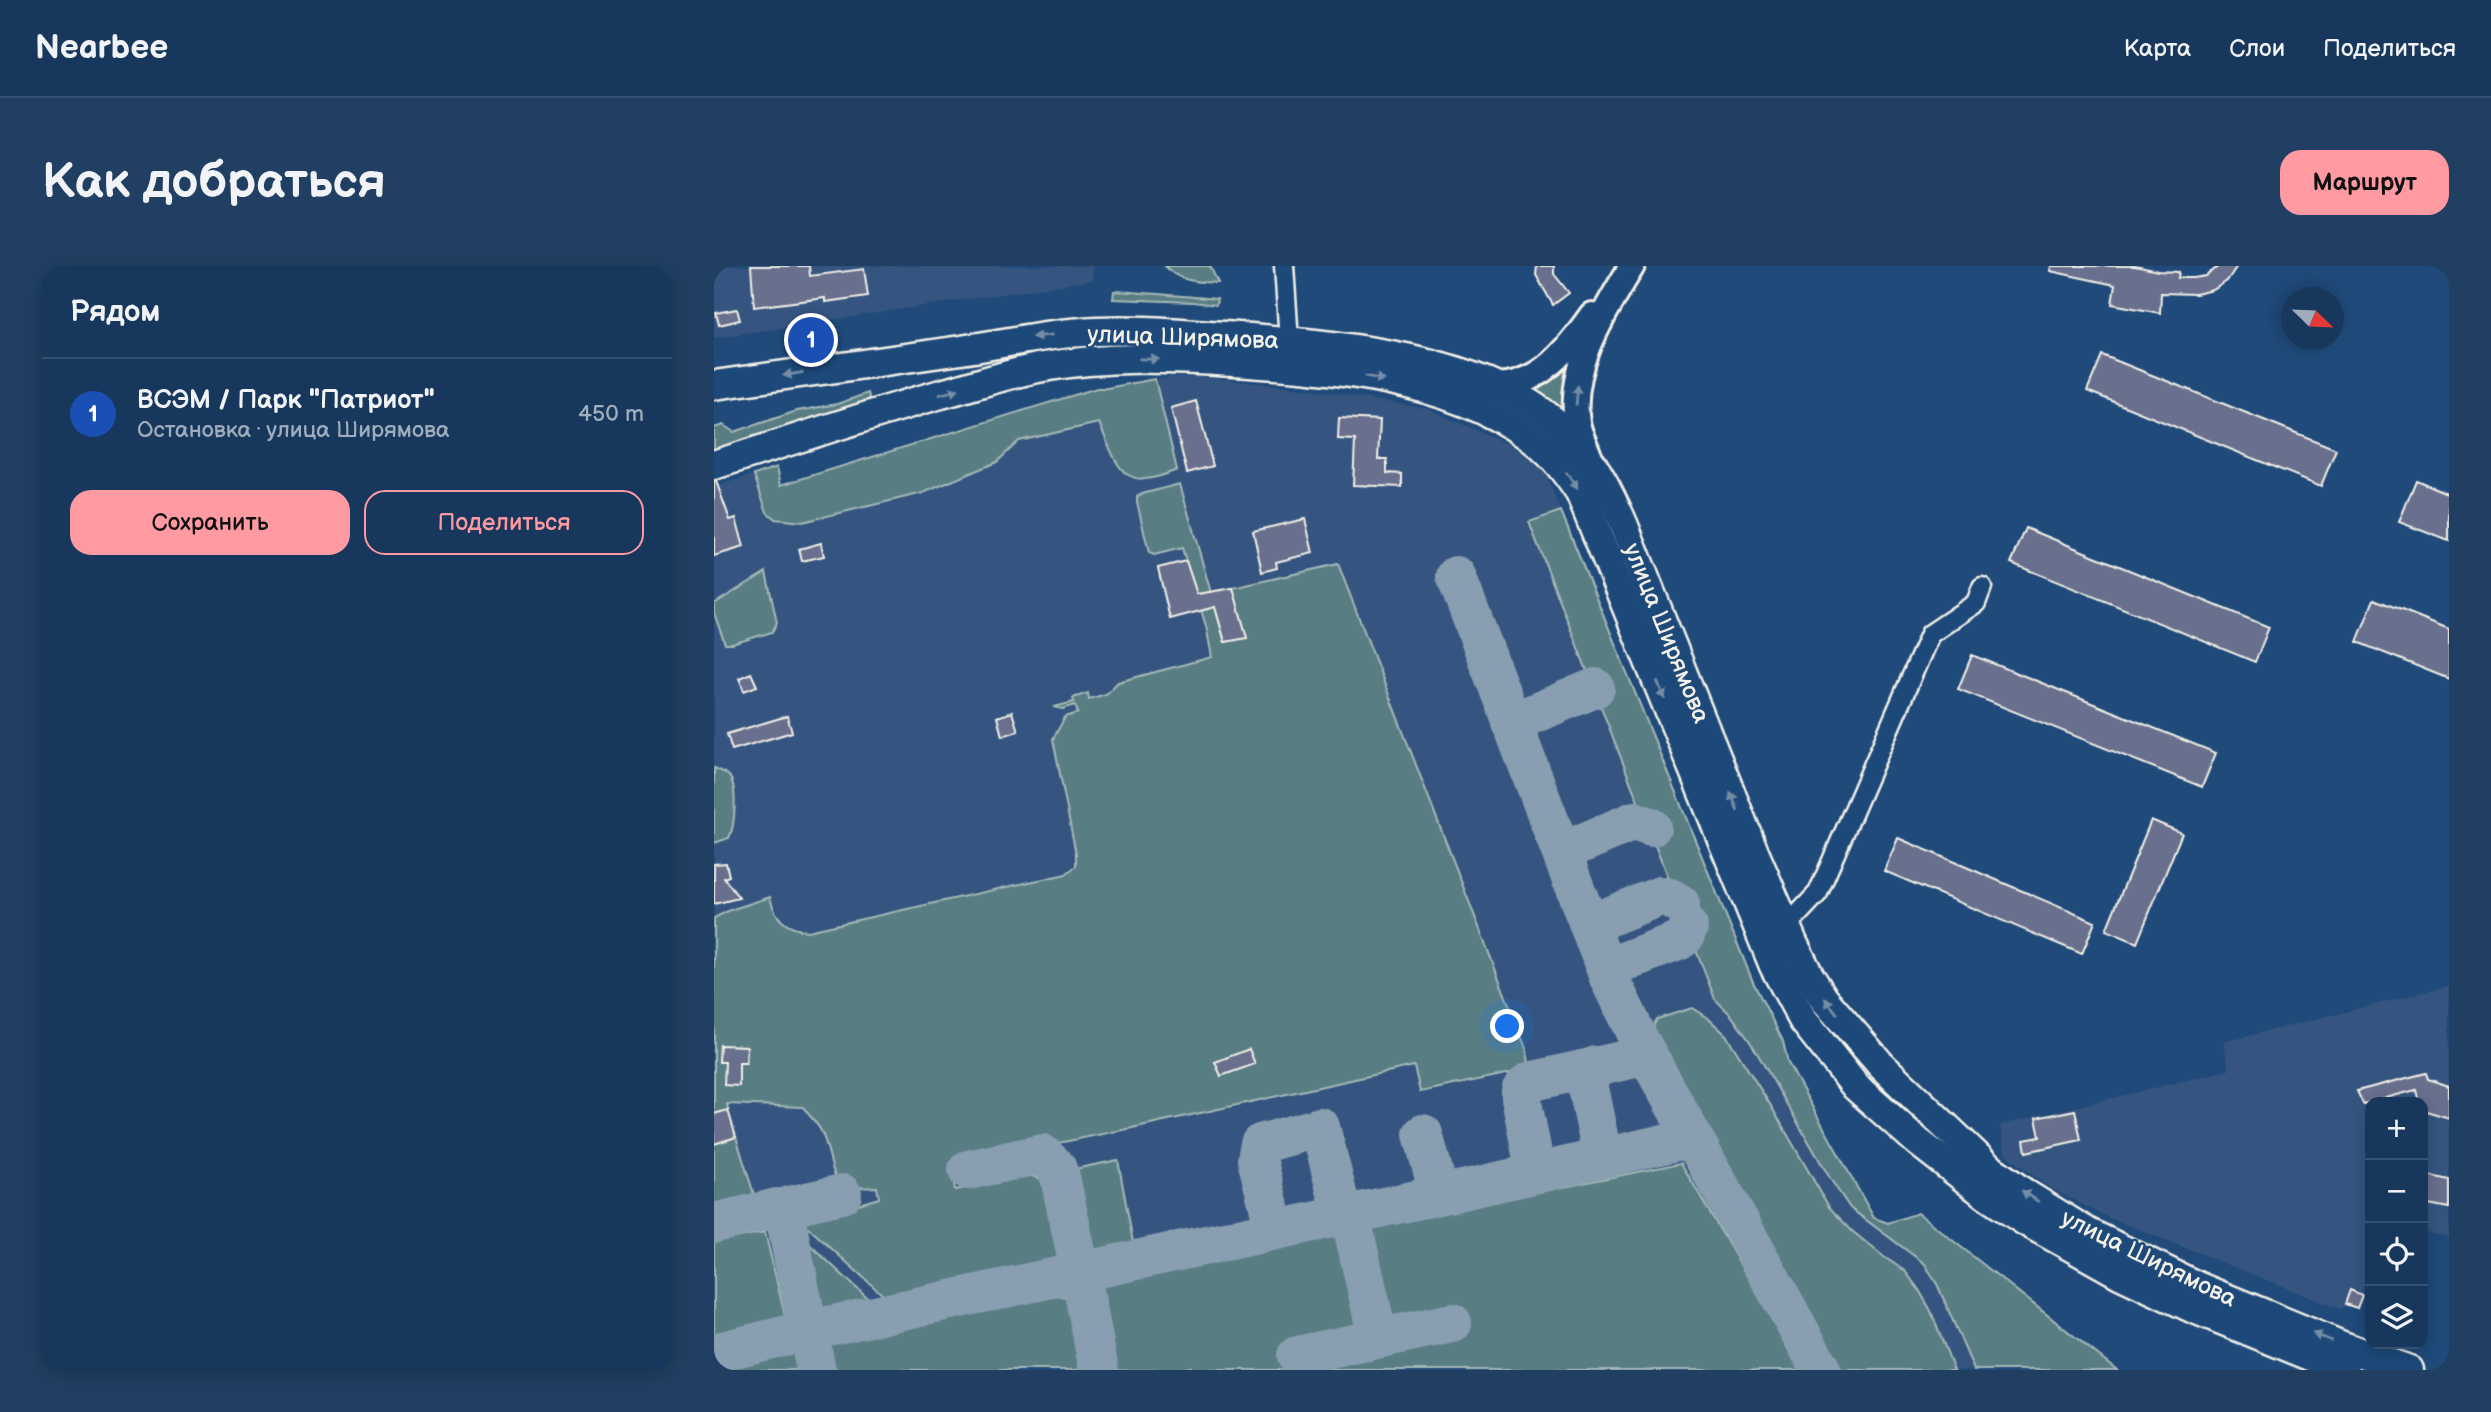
<!DOCTYPE html>
<html lang="ru">
<head>
<meta charset="utf-8">
<style>
  body { margin:0; font-family:"Balsamiq Sans",sans-serif; background:#203f62; color:#f1f3f6 }
  .controls { position:absolute; right:21px; bottom:21px; display:grid; overflow:hidden; border-radius:14px; box-shadow:0 4px 18px #0003 }
  .controls button { width:63px; height:63px; display:grid; place-items:center; padding:0; border:0; border-bottom:2px solid #365272; background:#17385c; color:#f1f3f6; font:35px sans-serif }
  .compass { position:absolute; left:1567px; top:21px; width:63px; height:63px; border-radius:50%; background:#17385c; box-shadow:0 4px 18px #0003; rotate:113deg }
  .you { position:absolute; left:794px; top:761px; width:24px; height:24px; margin:-18px; border:5px solid #fff; border-radius:50%; background:#1a73e8; box-shadow:0 0 0 10px #1a73e833 }
  .badge { display:grid; place-items:center; width:46px; height:46px; border-radius:50%; background:#ff9aa2; color:#fff; font-size:23px; font-weight:700 }
  .pin { position:absolute; translate:-50% -50%; border:4px solid #fff; box-shadow:0 2px 7px #0006 }
  .list { margin:0; padding:0; list-style:none }
  h2 { display:flex; justify-content:space-between; align-items:center; height:91px; margin:0; padding:0 28px; font-size:30px }
  h2 small { font-size:23px; font-weight:400; color:#9eacbb }
  .list li { display:grid; grid-template-columns:46px 1fr auto; gap:21px; align-items:center; box-sizing:border-box; height:112px; padding:0 28px; border-top:2px solid #365272 }
  .list b { display:block; font-size:26px; white-space:nowrap }
  .list p { margin:0; font-size:23px; white-space:nowrap; color:#9eacbb }
  .list em { font-size:23px; font-style:normal; color:#9eacbb }
  .actions { display:flex; gap:14px; padding:21px 28px }
  .actions a { flex:1; padding:16px 0; border:2px solid #ff9aa2; border-radius:21px; text-align:center; font-size:24px; color:#ff9aa2 }
  .actions .main { background:#ff9aa2; color:#111 }
  .icon { flex:none; width:38px; height:38px; fill:none; stroke:currentColor; stroke-width:2; stroke-linecap:round; stroke-linejoin:round }
  .map { position:relative; flex:none; width:1735px; height:1104px; overflow:hidden; border-radius:21px }
  header { display:flex; align-items:center; gap:42px; box-sizing:border-box; height:98px; padding:0 35px; background:#17385c; border-bottom:2px solid #365272 }
  header strong { font-size:33px }
  nav { display:flex; gap:38px; margin-inline-start:auto; font-size:24px }
  .intro { display:flex; align-items:center; justify-content:space-between; box-sizing:border-box; height:168px; padding:0 42px }
  h1 { margin:0; font-size:49px }
  .button { padding:18px 32px; border-radius:21px; background:#ff9aa2; color:#111; font-size:24px; font-weight:700 }
  main { display:flex; gap:42px; padding:0 42px }
  aside { flex:1; background:#17385c; border-radius:21px; box-shadow:0 4px 18px #0003 }
  .map>svg:first-child { display:block }
</style>
</head>
<body>
<header>
<strong>Nearbee</strong>
<nav><a>Карта</a><a>Слои</a><a>Поделиться</a></nav>
</header>
<div class="intro"><h1>Как добраться</h1><a class="button">Маршрут</a></div>
<main>
<aside>
<h2>Рядом<small></small></h2>
<ul class="list">
<li><span class="badge" style="background:#1a4fb4">1</span><div><b>ВСЭМ / Парк &quot;Патриот&quot;</b><p>Остановка · улица Ширямова</p></div><em>450 m</em></li>
</ul>
<div class="actions"><a class="main">Сохранить</a><a>Поделиться</a></div>
</aside>
<div class="map">
<svg width="1735" height="1104" viewBox="0 0 1735 1104">
  <rect width="100%" height="100%" fill="#1f4a7a"/>
  <filter id="ink" filterUnits="userSpaceOnUse"><feTurbulence type="fractalNoise" baseFrequency=".0143" numOctaves="2"/><feDisplacementMap in="SourceGraphic" scale="14" xChannelSelector="R" yChannelSelector="G"/><feConvolveMatrix kernelMatrix="1 2 1 2 8 2 1 2 1" color-interpolation-filters="sRGB"/></filter>
  <g filter="url(#ink)">
    <g fill="#355580">
      <polygon points="0,0 378,0 379,14 0,72"/>
      <polygon points="458,111 485,111 589,122 714,143 796,179 819,195 831,208 858,269 1039,716 1069,775 1074,797 1160,952 1174,957 1204,947 1403,1104 0,1104 0,221 63,201 67,219 383,122 393,122"/>
      <polygon points="1735,720 1735,971 1709,966 1709,836 1656,836 1656,1001 1646,1030 1626,1043 1393,951 1336,922 1291,888 1286,859 1515,804 1510,776"/>
    </g>
    <g fill="#597e84" stroke="#a6b8b6" stroke-width="2">
      <path d="M451 0H496L504 17C485 16 464 16 451 0Z"/>
      <path d="M400 25C434 27 469 30 503 33L502 39 479 36 399 33Z"/>
      <polygon points="859,89 852,152 813,123"/>
      <path d="M441 113 463 204C408 227 405 203 385 157L305 175 283 196 209 227 88 256 61 253 53 246 40 209 63 201 67 219 383 122H393Z"/>
      <polygon points="154,127 156,134 0,187 0,162 9,159 20,166 83,145 123,138"/>
      <path d="M466 218 511 376 532 371 519 322 624 298 813 785 815 797 812 804 706 826 700 800 418 862 237 899 241 924 315 909 330 914 346 994 340 1006 182 1041 87 955 165 932 163 921C106 925 125 900 106 863 101 855 94 848 89 841L13 838 14 844 0 848V652L16 644 56 631C61 653 72 663 94 665L352 608 362 600V588L339 473 351 451 364 447 361 439 349 443 340 441 360 436 359 432 374 427 375 433 392 428 404 416 498 391 492 360 468 282 440 289 435 287 423 236V230L428 228Z"/>
      <polygon points="847,245 1039,716 1069,775 1074,797 1160,952 1174,957 1204,947 1403,1104 1260,1104 1224,1020 1211,998 1136,942 1117,914 1039,780 1017,749 1001,733 815,256"/>
      <polygon points="52,306 63,357 58,366 18,378 11,378 0,347 0,338"/>
      <path d="M0 502C5 504 11 506 15 510 24 521 21 560 15 572L0 577Z"/>
      <polygon points="978,742 995,753 1012,769 1057,840 1115,941 1138,965 1170,991 1191,1005 1205,1024 1216,1043 1240,1104 1127,1104 936,766 943,753"/>
      <polygon points="22,871 42,935 0,950 0,878"/>
      <polygon points="404,894 421,987 377,999 367,994 348,913 356,904"/>
      <polygon points="967,897 1088,1104 582,1104 753,1066 748,1041 669,1057 645,963"/>
      <polygon points="77,961 166,1044 103,1059 96,1053"/>
      <polygon points="629,965 655,1061 566,1081 572,1104 477,1104 476,1101 461,1104 388,1104 374,1033 381,1018"/>
      <polygon points="51,966 74,1063 0,1080 0,976"/>
      <polygon points="342,1027 355,1033 371,1104 106,1104 101,1082"/>
      <polygon points="80,1085 84,1104 0,1104 0,1102"/>
    </g>
    <g fill="none" stroke-linecap="round" stroke-linejoin="round">
      <g stroke="#8a9eb1" stroke-width="40">
        <polyline points="742,310 896,714 926,776 1107,1104"/>
        <polyline points="797,457 881,422"/>
        <polyline points="848,586 920,555 937,561"/>
        <polyline points="880,673 883,661 889,653 946,630 956,632 966,638"/>
        <polyline points="896,714 899,705 906,697 964,675 970,671 974,661"/>
        <polyline points="709,868 723,920 728,925 735,927"/>
        <polyline points="882,893 887,884 873,817 882,800"/>
        <polyline points="254,904 328,888 342,901 346,911 366,1005 385,1104"/>
        <polyline points="811,910 820,898 807,831 807,825 815,816 925,791 939,798"/>
        <polyline points="70,945 75,940 128,928"/>
        <polyline points="636,948 664,1072"/>
        <polyline points="0,957 63,942 70,945 102,1104"/>
        <polyline points="549,966 558,957 558,952 543,893 546,878 606,861 626,939 623,948 614,952"/>
        <polyline points="0,1087 86,1066 735,927 963,875 972,874 984,881"/>
        <polyline points="583,1090 738,1057"/>
      </g>
    </g>
    <g fill="#69708e" stroke="#f4f1e8" stroke-width="2">
      <polygon points="37,0 95,0 96,10 150,3 154,30 111,36 111,32 40,41"/>
      <polygon points="823,0 840,0 840,8 855,27 839,39 822,9"/>
      <polygon points="1337,0 1421,0 1444,5 1465,6 1464,12 1480,12 1492,10 1505,0 1523,0 1513,15 1499,24 1482,28 1447,27 1446,47 1398,38 1401,19 1336,5"/>
      <polygon points="23,43 26,54 5,59 2,47"/>
      <polygon points="1388,89 1622,183 1607,220 1373,125"/>
      <polygon points="482,135 499,200 473,207 457,142"/>
      <polygon points="625,152 666,154 664,193 673,193 673,207 688,208 688,221 639,219 641,174 624,173"/>
      <polygon points="1702,214 1735,228 1735,275 1685,256"/>
      <polygon points="0,215 2,215 16,254 22,252 30,281 0,290"/>
      <polygon points="591,253 599,287 562,296 563,302 548,306 539,265"/>
      <polygon points="1312,262 1555,361 1541,396 1297,297"/>
      <polygon points="107,277 110,290 88,295 85,283"/>
      <polygon points="472,295 483,328 519,322 533,372 511,376 501,341 456,353 444,302"/>
      <polygon points="1660,333 1735,363 1735,413 1643,376"/>
      <polygon points="1258,389 1502,487 1488,521 1244,423"/>
      <polygon points="37,407 43,420 30,425 25,412"/>
      <polygon points="298,446 304,465 288,470 283,451"/>
      <polygon points="73,450 78,466 18,484 13,468"/>
      <polygon points="1437,554 1468,567 1423,677 1392,664"/>
      <polygon points="1184,572 1381,656 1368,688 1170,605"/>
      <polygon points="12,597 15,610 10,612 25,632 0,638 0,598"/>
      <polygon points="6,779 33,780 32,797 25,797 25,820 10,819 11,796 5,796"/>
      <polygon points="535,783 541,798 507,810 501,796"/>
      <polygon points="1712,807 1714,813 1735,820 1735,852 1709,844 1709,836 1705,836 1702,824 1649,838 1643,825"/>
      <polygon points="14,844 22,871 0,878 0,848"/>
      <polygon points="1361,844 1367,874 1312,886 1310,874 1326,871 1322,852"/>
      <polygon points="1709,908 1735,914 1735,942 1709,937"/>
      <polygon points="1636,1024 1648,1029 1643,1042 1631,1038"/>
    </g>
    <g fill="none" stroke-linecap="round" stroke-linejoin="round">
      <g stroke="#f4f1e8" stroke-width="23">
        <g id="street">
          <polyline points="570,0 575,75"/>
          <polyline points="1072,661 1104,627 1216,368 1262,337 1268,321"/>
        </g>
      </g>
      <g stroke="#f4f1e8" stroke-width="30">
        <g id="secondary">
          <path d="M781 120C826 120 854 83 878 49"/>
          <path d="M874 187C870 177 865 167 863 157 854 101 891 45 918 0"/>
        </g>
      </g>
      <g stroke="#f4f1e8" stroke-width="33">
        <g id="primary">
          <path d="M0 119C82 108 165 96 247 84 293 77 337 67 383 65 426 63 468 67 510 70 616 78 772 88 852 166 879 193 895 225 910 260L1040 586 1080 679 1095 709 1110 733 1168 800 1274 901 1313 929 1373 966 1485 1021 1626 1079 1695 1104"/>
          <path d="M0 199C76 175 151 150 227 128 261 119 295 107 329 101 392 90 455 92 519 96 617 102 730 111 813 169 836 185 851 204 866 227L1060 700 1089 754 1142 821 1204 876 1272 929 1311 955 1406 1008 1478 1042 1631 1104"/>
        </g>
      </g>
      <use href="#street" stroke="#1f4a7a" stroke-width="18"/>
      <use href="#secondary" stroke="#1f4a7a" stroke-width="24"/>
      <use href="#primary" stroke="#1f4a7a" stroke-width="28"/>
    </g>
    <defs><path id="oneway-solid" d="M-6-.8H1V-3.2L6.5 0L1 3.2V.8H-6Z" transform="scale(1.75)"/></defs>
    <g fill="#748da6">
      <use href="#oneway-solid" transform="translate(328 70) rotate(174)"/>
      <use href="#oneway-solid" transform="translate(435 93) rotate(1)"/>
      <use href="#oneway-solid" transform="translate(79 108) rotate(171)"/>
      <use href="#oneway-solid" transform="translate(661 112) rotate(11)"/>
      <use href="#oneway-solid" transform="translate(235 126) rotate(-16)"/>
      <use href="#oneway-solid" transform="translate(863 129) rotate(-85)"/>
      <use href="#oneway-solid" transform="translate(858 215) rotate(56)"/>
      <use href="#oneway-solid" transform="translate(947 424) rotate(68)"/>
      <use href="#oneway-solid" transform="translate(1020 535) rotate(-112)"/>
      <use href="#oneway-solid" transform="translate(1117 740) rotate(-129)"/>
      <use href="#oneway-solid" transform="translate(1316 930) rotate(-146)"/>
      <use href="#oneway-solid" transform="translate(1608 1071) rotate(-158)"/>
    </g>
  </g>
  <g text-anchor="middle" stroke-width="5" stroke-linejoin="round" paint-order="stroke">
    <g font-size="24" fill="#f4f1e8" stroke="#1f4a7a">
      <text transform="translate(469 71) rotate(2)" y="8">улица Ширямова</text>
      <text transform="translate(953 367) rotate(68)" y="8">улица Ширямова</text>
      <text transform="translate(1435 992) rotate(26)" y="8">улица Ширямова</text>
    </g>
  </g>
</svg>
<div class="controls">
<button>+</button>
<button>−</button>
<button><svg class="icon" aria-label="locate" viewBox="0 0 24 24"><circle cx="12" cy="12" r="6"/><path d="M12 2v4M12 18v4M2 12h4M18 12h4"/></svg></button>
<button><svg class="icon" aria-label="layers" viewBox="0 0 24 24"><path d="M12 4l9 5-9 5-9-5zM3 14l9 5 9-5"/></svg></button>
</div>
<svg class="compass" viewBox="-18 -18 36 36"><path d="M0-13l5 13h-10z" fill="#e53935"/><path d="M0 13l5-13h-10z" fill="#9eacbb"/></svg>
<div class="you"></div>
<div class="pin badge" style="left:97px;top:74px;background:#1a4fb4">1</div>
</div>
</main>
</body>
</html>
